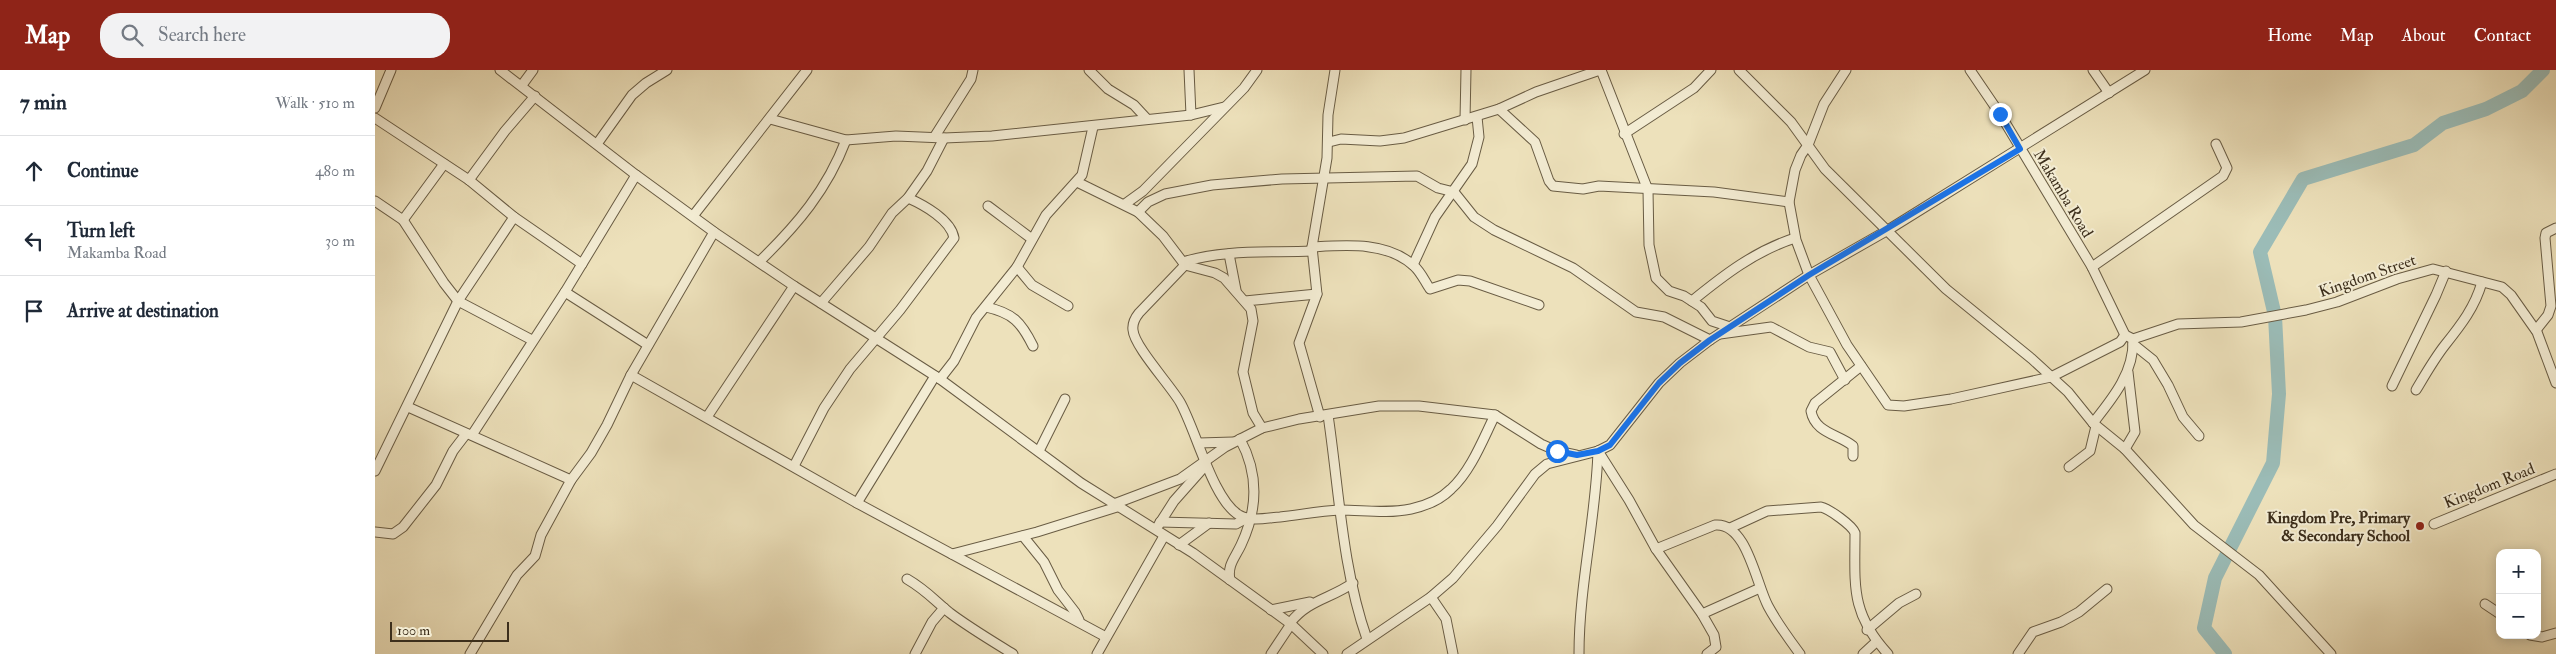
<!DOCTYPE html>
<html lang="en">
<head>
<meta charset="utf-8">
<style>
  body { margin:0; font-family:"IM FELL Double Pica",serif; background:#f2f2f3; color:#1f2937 }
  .controls { position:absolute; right:15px; bottom:15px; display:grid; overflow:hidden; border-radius:10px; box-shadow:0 2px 12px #0003 }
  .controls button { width:45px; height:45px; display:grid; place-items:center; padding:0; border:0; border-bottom:1px solid #e0e1e3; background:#fff; color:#1f2937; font:25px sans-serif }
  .scale { position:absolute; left:15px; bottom:12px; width:119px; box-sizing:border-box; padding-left:5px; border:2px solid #3d2f1c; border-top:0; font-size:14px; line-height:18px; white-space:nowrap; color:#3d2f1c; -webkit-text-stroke:4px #f3ecd3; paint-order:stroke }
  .stop { position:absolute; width:15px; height:15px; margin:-11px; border:4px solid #1a73e8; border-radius:50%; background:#fff }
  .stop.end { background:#1a73e8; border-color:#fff; box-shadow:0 1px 5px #0008 }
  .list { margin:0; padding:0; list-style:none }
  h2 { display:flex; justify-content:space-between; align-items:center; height:65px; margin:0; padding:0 20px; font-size:21px }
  h2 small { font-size:16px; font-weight:400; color:#747a83 }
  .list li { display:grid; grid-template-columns:32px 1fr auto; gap:15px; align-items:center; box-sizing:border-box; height:70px; padding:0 20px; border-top:1px solid #e0e1e3 }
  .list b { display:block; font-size:19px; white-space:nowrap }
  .list p { margin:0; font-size:16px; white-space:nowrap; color:#747a83 }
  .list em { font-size:16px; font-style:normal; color:#747a83 }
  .icon { flex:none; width:28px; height:28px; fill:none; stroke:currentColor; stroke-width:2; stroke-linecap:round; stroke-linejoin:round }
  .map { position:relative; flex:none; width:2181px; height:584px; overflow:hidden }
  header { display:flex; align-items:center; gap:30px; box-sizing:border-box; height:70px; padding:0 25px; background:#8f2418; color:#fff }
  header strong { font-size:24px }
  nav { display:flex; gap:28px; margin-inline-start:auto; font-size:18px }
  .search { width:350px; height:45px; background:#f2f2f3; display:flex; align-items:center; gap:12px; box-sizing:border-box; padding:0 18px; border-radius:20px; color:#747a83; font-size:19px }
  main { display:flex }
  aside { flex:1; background:#fff }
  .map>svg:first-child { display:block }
</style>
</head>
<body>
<header>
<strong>Map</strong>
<div class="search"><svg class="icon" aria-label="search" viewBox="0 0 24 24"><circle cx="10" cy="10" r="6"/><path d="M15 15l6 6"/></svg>Search here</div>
<nav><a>Home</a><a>Map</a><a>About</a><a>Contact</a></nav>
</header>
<main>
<aside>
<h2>7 min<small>Walk · 510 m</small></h2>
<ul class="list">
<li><svg class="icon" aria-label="ahead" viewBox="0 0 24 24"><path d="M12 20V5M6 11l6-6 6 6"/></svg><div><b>Continue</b></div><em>480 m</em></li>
<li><svg class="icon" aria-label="left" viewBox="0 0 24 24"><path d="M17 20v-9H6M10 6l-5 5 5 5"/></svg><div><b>Turn left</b><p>Makamba Road</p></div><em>30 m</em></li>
<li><svg class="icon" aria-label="arrive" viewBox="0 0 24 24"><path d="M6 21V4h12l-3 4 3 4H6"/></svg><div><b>Arrive at destination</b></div></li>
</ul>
</aside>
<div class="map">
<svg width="2181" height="584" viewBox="0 0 2181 584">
  <rect width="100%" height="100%" fill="#ede1bb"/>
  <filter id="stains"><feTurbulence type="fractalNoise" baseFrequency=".004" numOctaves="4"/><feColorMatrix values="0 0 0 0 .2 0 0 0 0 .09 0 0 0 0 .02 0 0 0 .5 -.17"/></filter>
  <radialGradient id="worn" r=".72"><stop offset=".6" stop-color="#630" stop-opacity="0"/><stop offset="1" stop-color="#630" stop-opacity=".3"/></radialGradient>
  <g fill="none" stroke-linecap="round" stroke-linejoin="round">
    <polyline stroke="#9bbcb7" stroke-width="14" points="1850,584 1829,558 1840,508 1898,393 1904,324 1900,246 1885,182 1928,109 2039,75 2068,53 2111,39 2147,21 2168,0"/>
    <g stroke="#695c44" stroke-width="11">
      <g id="minor">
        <polyline points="125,0 261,105 339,162 419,216 565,309 706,413 818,483 916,554 948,584"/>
        <polyline points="714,0 733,19 759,35 772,49"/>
        <polyline points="814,0 816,45"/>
        <polyline points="1226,0 1273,120 1274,175 1281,208 1294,221 1309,226 1326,237 1337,251 1355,257"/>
        <polyline points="1364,0 1416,52 1450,99 1571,219 1657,289 1693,322 1718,353 1750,379 1819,455 1884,505 1956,584"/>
        <polyline points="1471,0 1449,34 1433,75 1426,85 1420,100 1414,132 1421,170 1434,205 1472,275 1513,335 1529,336 1576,329 1676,307 1745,272 1750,265 1758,269 1803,254 1866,252 1931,240 1962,232 2022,209 2058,199 2127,217 2136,225 2162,262 2181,313"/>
        <polyline points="1595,0 1625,44 1717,197 1750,265"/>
        <polyline points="1718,0 1734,23"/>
        <polyline points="147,15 158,0"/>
        <polyline points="0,38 16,0"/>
        <polyline points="1124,39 1160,72 1174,111 1178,116 1208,119 1224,116 1339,122 1414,132"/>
        <polyline points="0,48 94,110 139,147 207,194"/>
        <polyline points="395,49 471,70 521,66 569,68 617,66 816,45 849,37"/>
        <polyline points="1090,50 1091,0"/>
        <polyline points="1249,64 1319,18 1336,0"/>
        <polyline points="560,66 596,9 598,0"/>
        <polyline points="954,72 966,69 1005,71 1029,68 1124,39 1161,22 1225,0"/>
        <polyline points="222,74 257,25 271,13 292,0"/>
        <polyline points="94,110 130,61 160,26"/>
        <polyline points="702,112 763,142 788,166 810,195 840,203 849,208 876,239 878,251 868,302 878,343 887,358"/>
        <polyline points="0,131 28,150 69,213 83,231 157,270"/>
        <polyline points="750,134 768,121 869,18 882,0"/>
        <polyline points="613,136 657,169"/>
        <polyline points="763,142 773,132 790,124 837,115 907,109 1042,106 1063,118 1079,122 1099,147 1119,160 1198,198 1261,242 1289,247 1335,270"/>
        <polyline points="318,146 432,0"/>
        <polyline points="28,150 69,94"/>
        <path d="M937 177C970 175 1012 171 1039 196 1046 202 1050 212 1055 219L1083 210 1095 211 1164 235"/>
        <polyline points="854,184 861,220"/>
        <path d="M384 192C422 155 452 120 471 70"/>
        <path d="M808 192C849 179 895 183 937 181"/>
        <path d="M810 195 764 243C760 248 757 253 758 260 759 276 795 315 805 332 821 360 838 430 864 445 875 452 892 448 905 447 924 445 945 441 965 440 988 440 1012 444 1036 439 1050 436 1066 429 1076 419 1096 401 1108 369 1120 345"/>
        <polyline points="1038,195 1060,147 1097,94 1104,67 1102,47"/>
        <polyline points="642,197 657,215 693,236"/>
        <polyline points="1717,197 1848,106 1852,98 1841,74"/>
        <polyline points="190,222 273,275"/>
        <polyline points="870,231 942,224"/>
        <path d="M1317 231C1349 205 1380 181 1420 168"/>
        <polyline points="446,233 494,177 517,143 533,128 552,101 569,68"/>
        <path d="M611 237C638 243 646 252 658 276"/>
        <polyline points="2161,260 2173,245 2176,236 2170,168 2171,163 2181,158"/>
        <polyline points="1345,264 1396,257 1434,277 1455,282 1470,310"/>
        <polyline points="1758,274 1778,290 1793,315 1808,347 1824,366"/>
        <polyline points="256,305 482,433 731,567"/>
        <polyline points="565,309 579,291 601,248 642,197 671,145 707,105 718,57"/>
        <polyline points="2017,316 2061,225 2071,201"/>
        <path d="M2041 320C2050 305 2059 289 2070 275 2086 255 2100 237 2107 212"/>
        <polyline points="33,337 196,410"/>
        <path d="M953 345C964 419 967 498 992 569"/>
        <polyline points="332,347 419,216"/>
        <polyline points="945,347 924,273 942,224 937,177 952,88 953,45 960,0"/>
        <path d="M1718 353C1737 329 1759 303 1758 270"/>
        <polyline points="97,365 190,222 261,105"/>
        <polyline points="824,373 858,372"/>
        <polyline points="1750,379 1760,362 1753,302"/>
        <polyline points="664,381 690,329"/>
        <polyline points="1223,381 1254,430 1281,479 1327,544 1339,565 1341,577 1332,584"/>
        <path d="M1478 386V376C1463 364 1440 363 1436 341L1440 333 1486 296"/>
        <path d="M419 396 449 338 475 299 525 240 579 168C576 150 549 135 533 128"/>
        <polyline points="1694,397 1715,381 1721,356"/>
        <polyline points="0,401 83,231 139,147"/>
        <polyline points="482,433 560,306"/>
        <polyline points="739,434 805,409 850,377 887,358 924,349 1004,336 1044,336 1120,345 1166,374 1182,381 1201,385"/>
        <polyline points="785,452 861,454 872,448"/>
        <polyline points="2059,454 2181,404"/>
        <polyline points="783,456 799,431 830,396"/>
        <path d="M1355 458 1392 441 1446 437C1454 439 1477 455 1480 463 1480 515 1475 543 1513 584"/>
        <polyline points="0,462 18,464 28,457 61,415 78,381 91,364"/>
        <polyline points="648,466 669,492 683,520 700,542 704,550"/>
        <polyline points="804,475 834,453"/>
        <path d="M1281 479 1340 455C1372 452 1381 514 1393 536 1402 553 1414 569 1425 584"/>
        <polyline points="577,484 662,462 742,437"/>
        <path d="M532 509C551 520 559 530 575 543 595 558 617 571 638 584"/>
        <path d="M855 510C852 495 860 488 866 475 883 439 884 404 865 369"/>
        <polyline points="1056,527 1071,549 1078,584"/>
        <polyline points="2110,534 2125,544"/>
        <polyline points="896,540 935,532"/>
        <polyline points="1327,544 1385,518"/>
        <path d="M915 553C933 530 955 529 978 513"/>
        <polyline points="1492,560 1524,533 1541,524"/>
        <polyline points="2155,565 2167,567 2181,563"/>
        <polyline points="95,584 142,505 160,486 166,465 196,410 216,383 232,355 256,305 339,162"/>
        <polyline points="540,584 557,552 569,538"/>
        <polyline points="722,584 789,466"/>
        <polyline points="896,584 916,554"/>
        <polyline points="972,584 1056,527 1078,508 1122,456 1160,404 1172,394 1223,381 1235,375 1284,313 1305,293 1335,270 1434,205 1513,160 1770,0"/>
        <path d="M1204 584C1204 515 1221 449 1223 381"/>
        <polyline points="1488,584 1501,572"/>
        <polyline points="1643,584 1658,562 1686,552 1704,542 1732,519"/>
      </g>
    </g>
    <use href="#minor" stroke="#f3ecd3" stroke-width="9"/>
  </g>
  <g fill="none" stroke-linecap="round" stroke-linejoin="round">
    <polyline stroke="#1a73e8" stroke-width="6" points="1182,381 1202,385 1223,381 1235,375 1284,313 1305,293 1335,270 1434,205 1645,79 1625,44"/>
  </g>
  <circle fill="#8f2418" stroke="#f3ecd3" stroke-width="2" cx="2045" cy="456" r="5"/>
  <g text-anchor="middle" stroke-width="4" stroke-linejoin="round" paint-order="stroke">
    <g font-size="16" fill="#3d2f1c" stroke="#f3ecd3">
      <text transform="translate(1689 123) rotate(59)" y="6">Makamba Road</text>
      <text transform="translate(1992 205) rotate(-19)" y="6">Kingdom Street</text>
      <text transform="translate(2114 415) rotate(-22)" y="6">Kingdom Road</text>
    </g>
    <g font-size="16" font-weight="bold" fill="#3d2f1c" stroke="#f3ecd3" text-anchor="end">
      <text x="2035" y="453">Kingdom Pre, Primary<tspan x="2035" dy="18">&amp; Secondary School</tspan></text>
    </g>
  </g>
  <rect width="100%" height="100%" filter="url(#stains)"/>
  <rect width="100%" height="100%" fill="url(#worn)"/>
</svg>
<div class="controls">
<button>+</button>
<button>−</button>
</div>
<div class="scale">100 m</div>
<div class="stop" style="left:1182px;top:381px"></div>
<div class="stop end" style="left:1625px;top:44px"></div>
</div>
</main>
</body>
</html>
